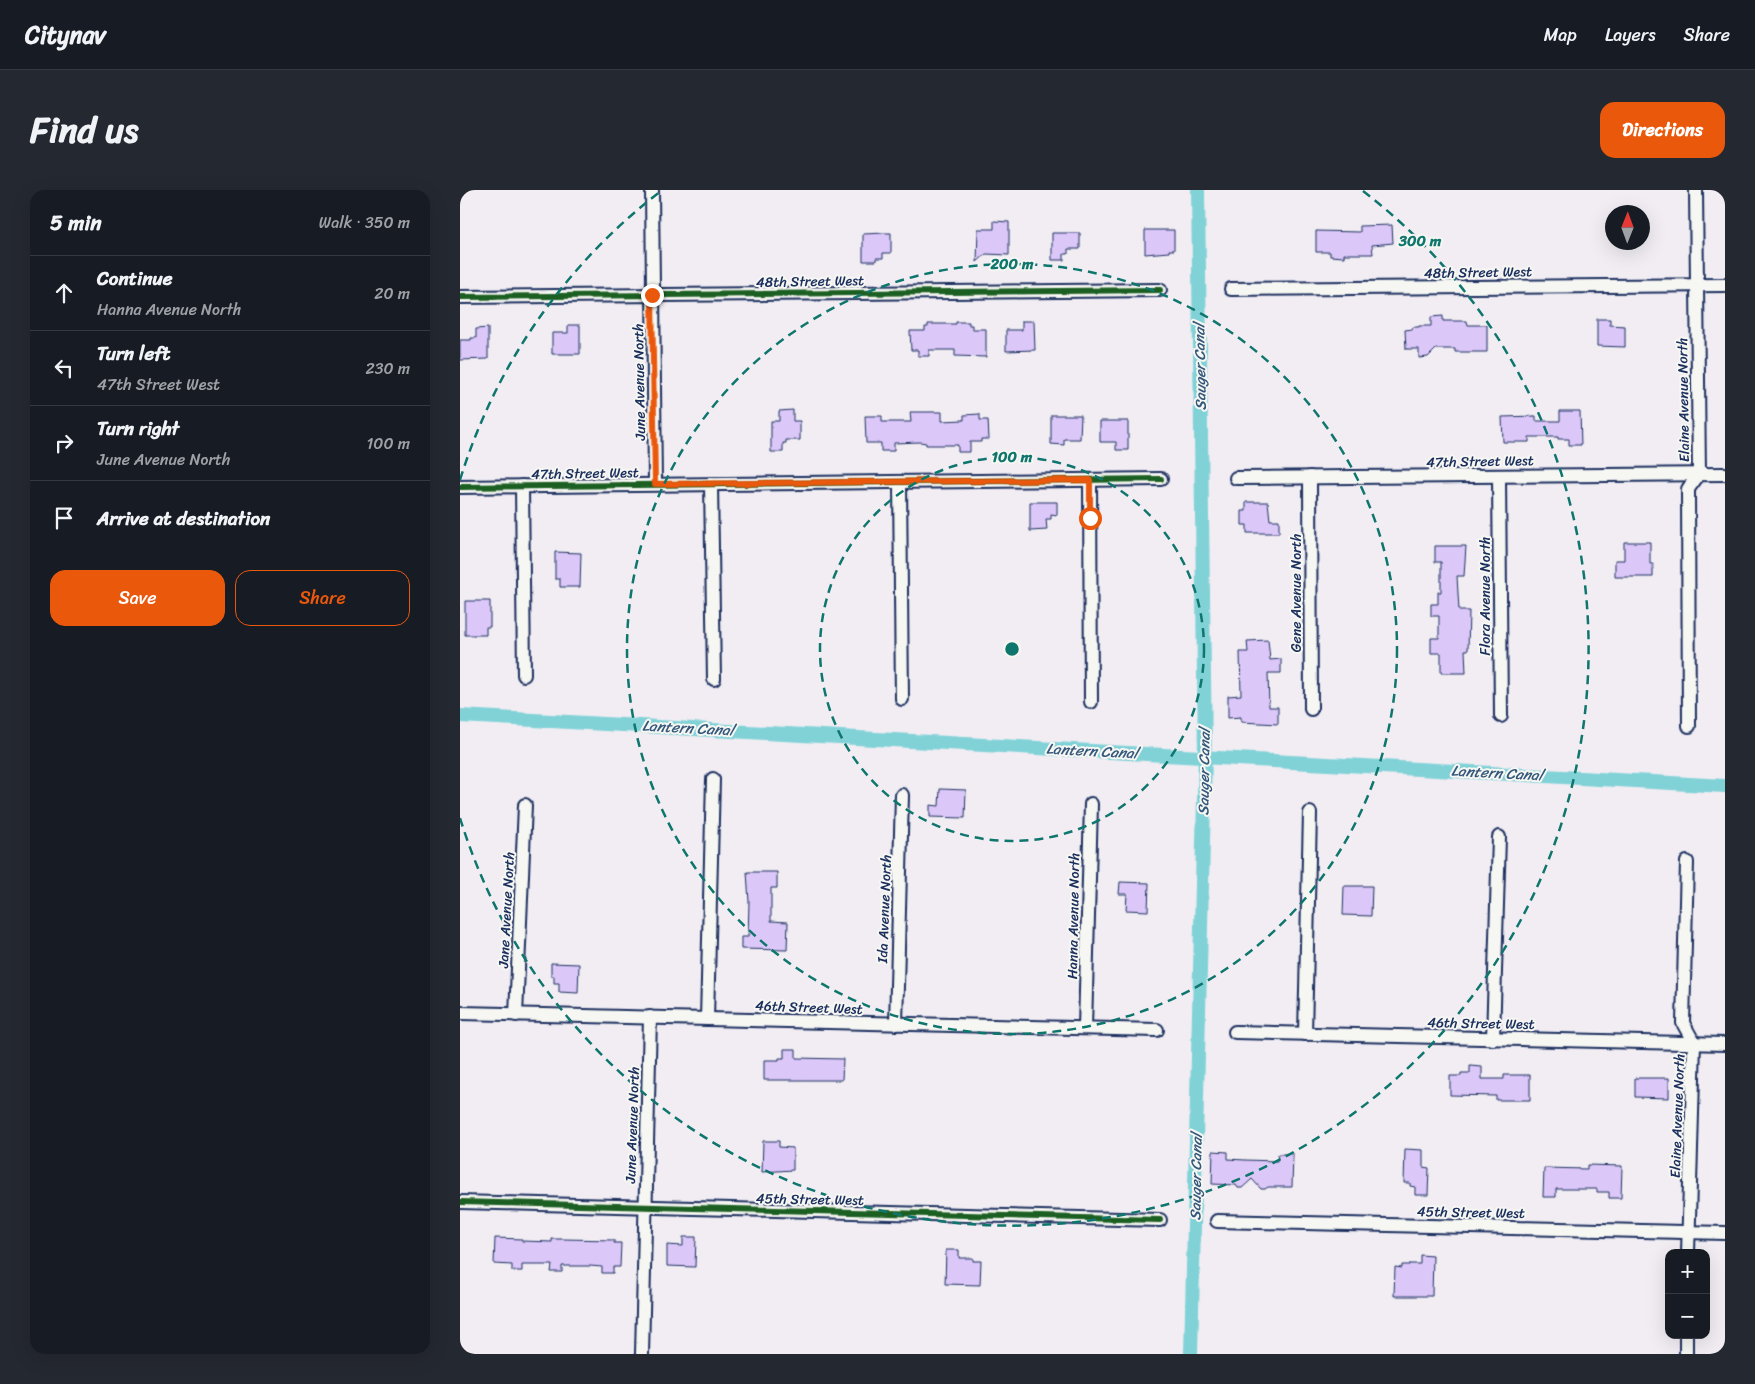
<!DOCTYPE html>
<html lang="en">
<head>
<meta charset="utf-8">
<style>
  body { margin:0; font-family:Sriracha,sans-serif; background:#242831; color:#f1f3f6 }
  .controls { position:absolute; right:15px; bottom:15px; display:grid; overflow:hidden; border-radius:10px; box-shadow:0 5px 20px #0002 }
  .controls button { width:45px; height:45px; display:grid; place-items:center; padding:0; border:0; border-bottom:1px solid #363941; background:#171b24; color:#f1f3f6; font:25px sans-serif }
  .compass { position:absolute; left:1145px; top:15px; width:45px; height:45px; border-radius:50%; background:#171b24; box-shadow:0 5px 20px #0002; rotate:1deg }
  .stop { position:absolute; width:15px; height:15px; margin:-11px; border:4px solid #ea580c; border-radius:50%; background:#fff }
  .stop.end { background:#ea580c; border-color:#fff; box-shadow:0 1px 5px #0008 }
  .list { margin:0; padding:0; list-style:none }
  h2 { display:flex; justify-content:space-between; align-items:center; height:65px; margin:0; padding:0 20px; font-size:21px }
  h2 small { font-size:16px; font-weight:400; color:#9ea1a6 }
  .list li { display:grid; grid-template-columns:32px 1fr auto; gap:15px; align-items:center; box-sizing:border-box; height:75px; padding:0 20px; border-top:1px solid #363941 }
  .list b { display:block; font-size:19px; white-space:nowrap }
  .list p { margin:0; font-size:16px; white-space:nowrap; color:#9ea1a6 }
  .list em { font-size:16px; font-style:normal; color:#9ea1a6 }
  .actions { display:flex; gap:10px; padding:15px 20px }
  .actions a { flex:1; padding:11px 0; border:1px solid #ea580c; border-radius:15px; text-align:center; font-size:18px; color:#ea580c }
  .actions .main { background:#ea580c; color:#fff }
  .icon { flex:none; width:28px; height:28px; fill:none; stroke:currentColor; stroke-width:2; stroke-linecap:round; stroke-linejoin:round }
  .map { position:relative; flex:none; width:1265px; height:1164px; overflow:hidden; border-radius:15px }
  header { display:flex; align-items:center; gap:30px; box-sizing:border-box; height:70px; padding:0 25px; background:#171b24; border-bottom:1px solid #363941 }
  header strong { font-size:24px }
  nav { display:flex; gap:28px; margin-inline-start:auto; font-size:18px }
  .intro { display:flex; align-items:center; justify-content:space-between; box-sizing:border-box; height:120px; padding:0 30px }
  h1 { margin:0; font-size:35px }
  .button { padding:12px 22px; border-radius:15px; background:#ea580c; color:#fff; font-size:18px; font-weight:700 }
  main { display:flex; gap:30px; padding:0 30px }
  aside { flex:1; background:#171b24; border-radius:15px; box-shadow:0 5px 20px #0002 }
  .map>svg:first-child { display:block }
</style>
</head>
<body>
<header>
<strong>Citynav</strong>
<nav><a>Map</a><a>Layers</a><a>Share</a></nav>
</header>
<div class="intro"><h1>Find us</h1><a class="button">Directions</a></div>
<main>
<aside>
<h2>5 min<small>Walk · 350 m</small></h2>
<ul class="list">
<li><svg class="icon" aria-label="ahead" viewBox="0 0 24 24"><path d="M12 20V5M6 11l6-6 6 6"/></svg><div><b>Continue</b><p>Hanna Avenue North</p></div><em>20 m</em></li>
<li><svg class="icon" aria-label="left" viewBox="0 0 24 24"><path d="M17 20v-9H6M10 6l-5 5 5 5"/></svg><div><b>Turn left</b><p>47th Street West</p></div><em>230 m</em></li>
<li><svg class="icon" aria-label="right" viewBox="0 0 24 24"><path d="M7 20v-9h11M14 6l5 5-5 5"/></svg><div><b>Turn right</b><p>June Avenue North</p></div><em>100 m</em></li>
<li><svg class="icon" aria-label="arrive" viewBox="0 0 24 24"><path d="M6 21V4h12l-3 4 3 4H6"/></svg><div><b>Arrive at destination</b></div></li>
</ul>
<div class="actions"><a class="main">Save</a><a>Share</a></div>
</aside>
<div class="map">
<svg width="1265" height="1164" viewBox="0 0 1265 1164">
  <rect width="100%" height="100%" fill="#f1edf3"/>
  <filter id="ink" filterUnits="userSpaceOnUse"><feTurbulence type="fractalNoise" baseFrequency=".02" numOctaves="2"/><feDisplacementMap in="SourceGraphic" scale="10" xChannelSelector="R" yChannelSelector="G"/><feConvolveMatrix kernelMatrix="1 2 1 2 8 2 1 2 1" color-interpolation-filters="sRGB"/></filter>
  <g filter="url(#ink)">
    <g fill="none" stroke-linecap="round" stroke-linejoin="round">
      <g stroke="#81d2d7" stroke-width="14">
        <polyline points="0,526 1265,596"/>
        <polyline points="731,1164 745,566 738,0"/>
      </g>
    </g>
    <g fill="#dbc7f8" stroke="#1b2f5e">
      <polygon points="534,31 549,32 549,65 526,64 517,72 518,39 534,39"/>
      <polygon points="932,35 933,53 912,55 913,64 884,64 884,67 870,66 870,62 856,62 856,41 900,42 900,36"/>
      <polygon points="685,40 714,40 714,60 709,60 709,62 685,64"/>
      <polygon points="425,43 431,43 431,63 423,63 423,68 416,68 416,71 403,71 403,44"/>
      <polygon points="592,43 620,43 620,59 608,59 608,64 604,64 604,70 592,70"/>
      <polygon points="983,126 983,131 1007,131 1008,135 1027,135 1027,162 995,162 995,159 976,159 968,167 959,168 959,159 946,159 945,140 952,139 953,137 959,137 959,136 971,136 971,127"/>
      <polygon points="1137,129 1150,129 1150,135 1165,136 1165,157 1137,156"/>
      <polygon points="562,131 574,131 575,160 546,161 546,140 562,140"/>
      <polygon points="496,132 509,132 509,135 512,135 512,139 526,139 526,167 495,166 495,160 469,160 469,166 458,166 458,160 451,160 450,141 465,141 465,137 468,137 468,134 496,134"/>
      <polygon points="108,135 120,135 120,164 92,164 92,143 108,143"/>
      <polygon points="28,138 28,169 0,170 0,150 11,150 11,148 16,148 16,139"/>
      <polygon points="333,220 333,231 340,231 340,250 326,250 326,253 323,253 323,262 311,262 311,231 319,231 319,221"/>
      <polygon points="1100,221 1120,221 1121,255 1109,255 1109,249 1098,249 1098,247 1069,247 1069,252 1043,252 1042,227 1076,226 1076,231 1100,231"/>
      <polygon points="450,222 482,222 482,231 504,230 504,225 520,224 520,230 528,230 529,249 521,249 521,252 510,252 510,262 498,262 498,255 466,255 466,253 460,252 434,253 434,261 421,261 421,253 406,253 405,226 422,226 422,232 451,232"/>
      <polygon points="591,225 621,225 620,249 604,249 604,255 591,254"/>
      <polygon points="640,231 668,231 668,260 656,260 656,252 640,252"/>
      <polygon points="570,312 597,312 597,325 591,324 591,329 586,329 587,340 570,341"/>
      <polygon points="786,312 808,312 810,330 819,330 819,343 787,343 787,335 782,335 782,321 786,321"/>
      <polygon points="1164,352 1190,352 1190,374 1193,374 1193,387 1155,387 1155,370 1164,370"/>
      <polygon points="975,356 1006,356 1004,386 997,386 999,421 1009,421 1008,460 1005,460 1006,483 981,483 981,463 971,463 971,448 979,448 979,426 971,426 971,414 978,414 978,402 981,402 981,372 975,372"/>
      <polygon points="95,362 121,363 120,397 100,397 100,389 95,389"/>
      <polygon points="5,411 30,411 30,437 26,437 26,445 5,445"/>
      <polygon points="808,450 810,470 821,469 821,483 808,483 809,517 818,517 818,534 781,532 781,527 768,528 768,506 781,505 780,462 788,462 787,451"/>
      <polygon points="480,599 506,600 505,628 470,627 470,615 479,616"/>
      <polygon points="287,682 317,682 317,698 311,698 311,731 328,732 327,760 281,759 281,747 288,747 289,712"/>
      <polygon points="660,692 689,693 688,721 666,720 667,704 659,704"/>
      <polygon points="884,696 912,696 911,726 883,725"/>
      <polygon points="91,773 119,774 118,803 99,802 99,793 94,793 94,786 91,786"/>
      <polygon points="324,859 336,859 336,868 383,869 382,890 304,890 304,870 319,870 319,868 324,868"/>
      <polygon points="1010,876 1022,877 1022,889 1044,889 1044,885 1070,885 1070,910 1036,910 1036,906 990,905 990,886 1001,886 1001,883 1010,883"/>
      <polygon points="1175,888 1209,888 1209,908 1175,907"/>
      <polygon points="303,951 319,951 319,957 333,958 333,980 302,982"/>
      <polygon points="945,959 963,960 963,977 969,978 968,1005 955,1005 955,997 950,996 950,993 944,993"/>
      <polygon points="753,961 768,962 768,969 785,970 817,971 818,964 833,964 832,997 808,997 805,999 801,999 792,989 782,998 778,998 776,995 752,994"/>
      <polygon points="1127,975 1162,976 1161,1008 1149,1008 1149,1002 1137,1002 1137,999 1096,999 1096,1007 1083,1007 1084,978 1127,979"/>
      <polygon points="223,1047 236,1047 235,1077 207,1076 207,1055 223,1056"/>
      <polygon points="35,1048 62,1049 62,1051 92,1052 92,1049 103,1049 154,1050 154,1053 161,1053 160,1077 153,1077 153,1083 142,1083 142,1077 130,1076 102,1076 102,1082 91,1082 92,1075 62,1075 62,1081 52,1081 52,1075 34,1074"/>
      <polygon points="486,1060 499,1060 499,1068 513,1068 513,1071 521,1071 520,1095 485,1094"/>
      <polygon points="960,1065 973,1066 972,1106 934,1106 935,1077 942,1078 942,1075 949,1075 949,1074 960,1074"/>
    </g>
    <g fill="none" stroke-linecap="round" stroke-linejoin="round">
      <g stroke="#1b2f5e" stroke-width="16">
        <g id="street">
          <polyline points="192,0 195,294"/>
          <polyline points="771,99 1265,95"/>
          <polyline points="0,107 700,100"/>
          <polyline points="1039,286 1041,526"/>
          <polyline points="850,287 851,519"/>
          <polyline points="776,288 1265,284"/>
          <polyline points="630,290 631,512"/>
          <polyline points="440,292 442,509"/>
          <polyline points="251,294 254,489"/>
          <polyline points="62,296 64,485"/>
          <polyline points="0,297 701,289"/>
          <polyline points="1229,536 1228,299 1239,284 1236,0"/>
          <polyline points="1227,672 1223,833 1234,853 1228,1063"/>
          <polyline points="0,823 697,840"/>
          <polyline points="56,825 65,615"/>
          <polyline points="247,829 253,589"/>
          <polyline points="436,834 442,605"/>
          <polyline points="625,838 631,614"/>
          <polyline points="775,842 1265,854"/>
          <polyline points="845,844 850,623"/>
          <polyline points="1033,849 1039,647"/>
          <polyline points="0,1012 700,1030"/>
          <polyline points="757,1031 1265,1043"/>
          <polyline points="182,1164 190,827"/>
          <polyline points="1226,1164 1226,1145"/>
        </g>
      </g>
      <use href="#street" stroke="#f6f6f2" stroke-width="12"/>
      <g stroke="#f6f6f2" stroke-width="9">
        <g id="cycleway">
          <polyline points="0,107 700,100"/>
          <polyline points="0,297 701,289"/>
          <polyline points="0,1012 700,1030"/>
        </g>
      </g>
      <use href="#cycleway" stroke="#1b5e20" stroke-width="6"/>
    </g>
  </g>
  <g fill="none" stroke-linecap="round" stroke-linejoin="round" filter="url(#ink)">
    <polyline stroke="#ea580c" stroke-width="6" points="192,105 195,294 630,290 630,328"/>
  </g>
  <g fill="none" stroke="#0f766e" stroke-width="2.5" stroke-dasharray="9 6">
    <circle cx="552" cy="459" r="192"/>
    <circle cx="552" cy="459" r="385"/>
    <path d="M0 290A577 577 0 0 1 201 1M903 1A577 577 0 1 1 0 628"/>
  </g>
  <g text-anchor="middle" stroke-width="4" stroke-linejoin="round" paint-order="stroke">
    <g font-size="14" fill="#1b2f5e" stroke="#f6f6f2">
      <text transform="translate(1018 82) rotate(-1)" y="5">48th Street West</text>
      <text transform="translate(350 91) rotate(-1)" y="5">48th Street West</text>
      <text transform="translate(179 192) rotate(-91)" y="5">June Avenue North</text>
      <text transform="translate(1223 210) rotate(-91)" y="5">Elaine Avenue North</text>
      <text transform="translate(1020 271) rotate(-1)" y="5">47th Street West</text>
      <text transform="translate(125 283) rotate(-1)" y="5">47th Street West</text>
      <text transform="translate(836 403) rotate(-90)" y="5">Gene Avenue North</text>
      <text transform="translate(1025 406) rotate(-90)" y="5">Flora Avenue North</text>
      <text transform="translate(424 719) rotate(-88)" y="5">Ida Avenue North</text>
      <text transform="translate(46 720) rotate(-87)" y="5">Jane Avenue North</text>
      <text transform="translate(613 726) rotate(-89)" y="5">Hanna Avenue North</text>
      <text transform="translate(349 817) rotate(2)" y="5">46th Street West</text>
      <text transform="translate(1021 833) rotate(1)" y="5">46th Street West</text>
      <text transform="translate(1217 926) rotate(-88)" y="5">Elaine Avenue North</text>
      <text transform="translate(172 935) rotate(-88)" y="5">June Avenue North</text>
      <text transform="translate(350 1009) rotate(1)" y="5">45th Street West</text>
      <text transform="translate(1011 1022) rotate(1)" y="5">45th Street West</text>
    </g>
    <g font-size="15" font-style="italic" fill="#34587c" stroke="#f6f6f2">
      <text transform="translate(740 177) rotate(-91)" y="5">Sauger Canal</text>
      <text transform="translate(228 538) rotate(3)" y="5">Lantern Canal</text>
      <text transform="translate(632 561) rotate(3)" y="5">Lantern Canal</text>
      <text transform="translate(744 582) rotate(-89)" y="5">Sauger Canal</text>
      <text transform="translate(1037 583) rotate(3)" y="5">Lantern Canal</text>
      <text transform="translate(736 987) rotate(-89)" y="5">Sauger Canal</text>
    </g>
  </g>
  <circle cx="552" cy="459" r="8" fill="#0f766e" stroke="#f6f6f2" stroke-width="2.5"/>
  <g font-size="15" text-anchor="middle" font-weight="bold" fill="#0f766e" stroke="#f6f6f2" stroke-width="4" stroke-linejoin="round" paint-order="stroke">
    <text x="960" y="56">300 m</text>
    <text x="552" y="79">200 m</text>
    <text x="552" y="272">100 m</text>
  </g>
</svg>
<div class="controls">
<button>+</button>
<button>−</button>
</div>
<svg class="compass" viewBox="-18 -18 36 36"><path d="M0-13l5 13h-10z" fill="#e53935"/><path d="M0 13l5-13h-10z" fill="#9ea1a6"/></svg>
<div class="stop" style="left:630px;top:328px"></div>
<div class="stop end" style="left:192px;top:105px"></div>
</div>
</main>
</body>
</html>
